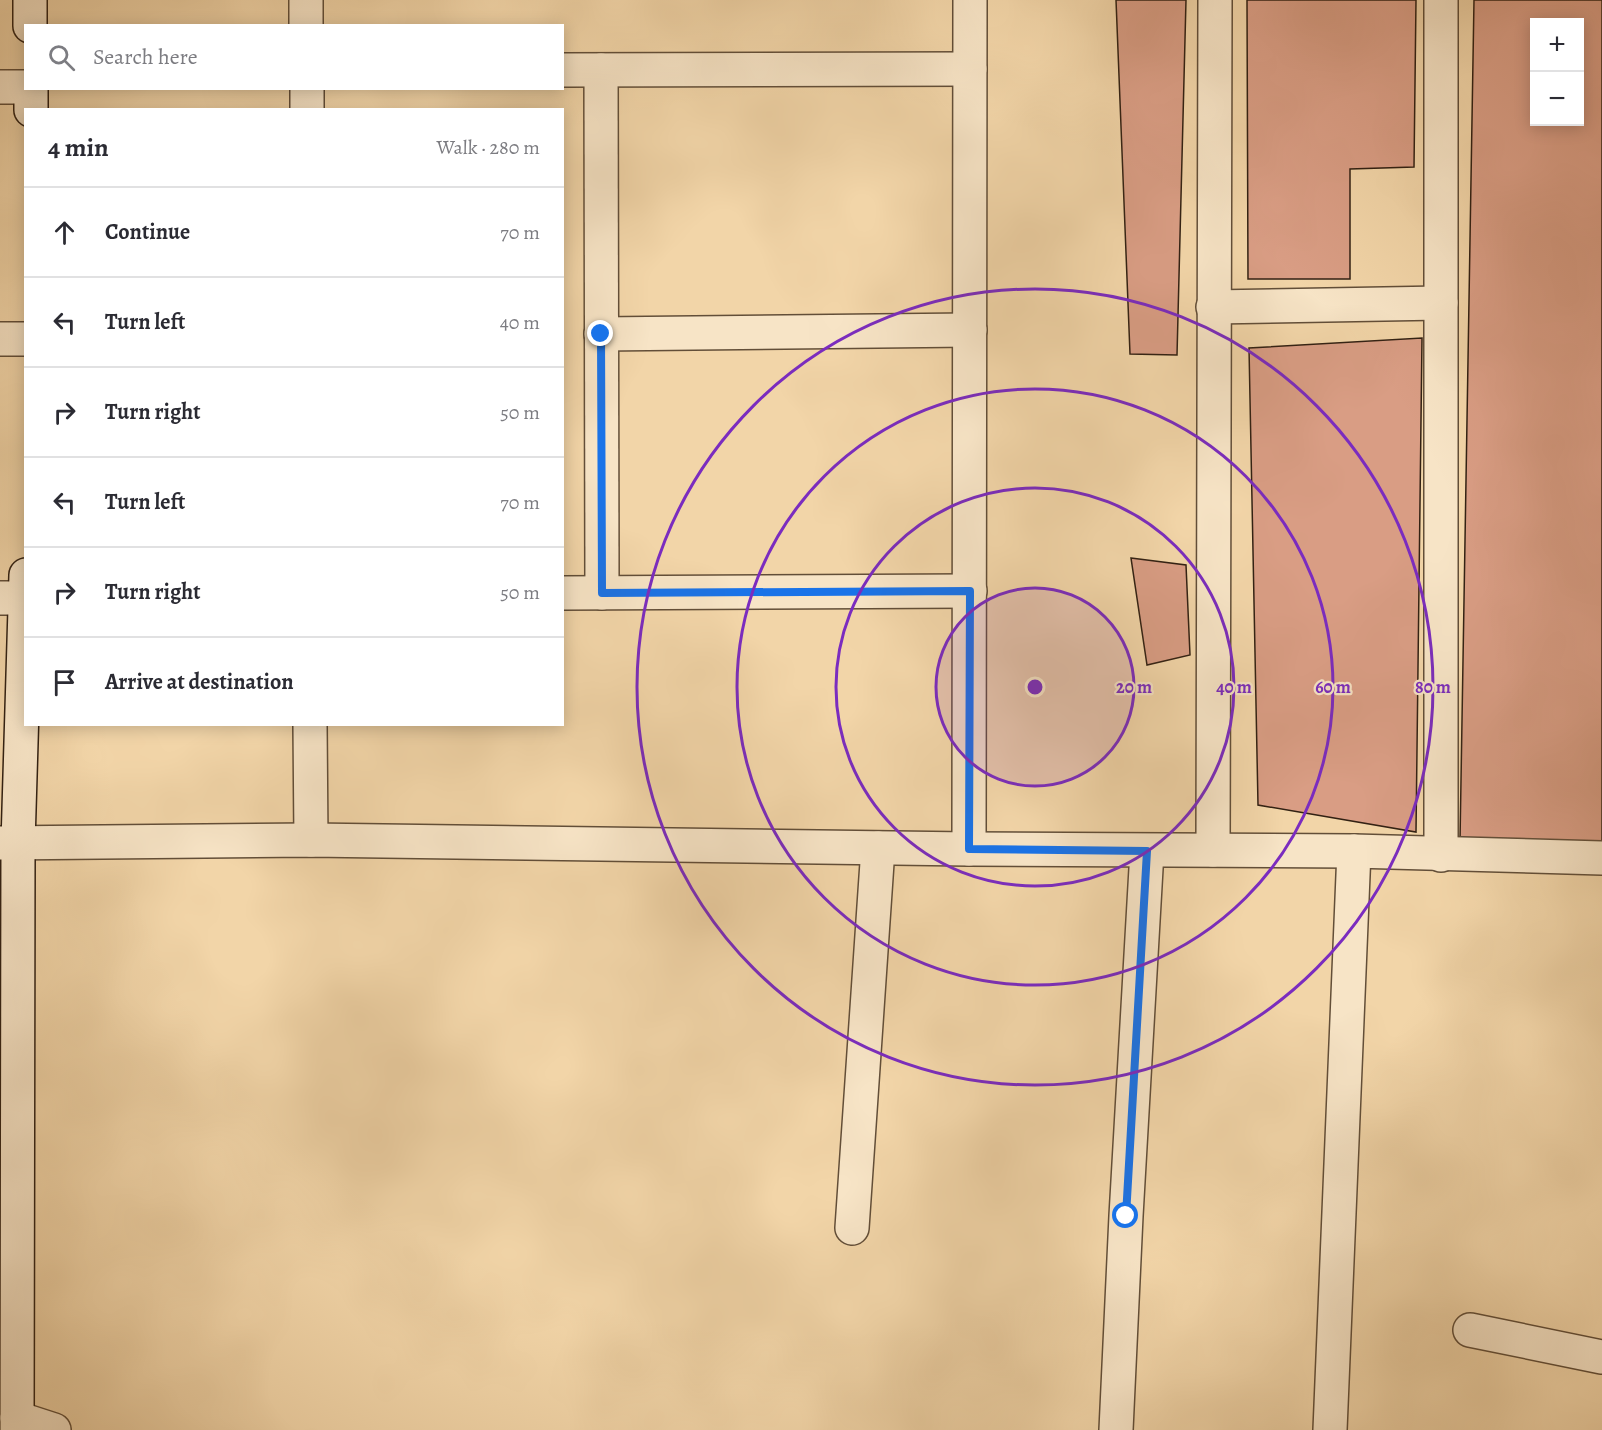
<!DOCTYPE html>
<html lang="en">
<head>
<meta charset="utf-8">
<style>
  body { margin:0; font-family:Alegreya,serif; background:#f7f7f7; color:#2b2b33 }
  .controls { position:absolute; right:18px; top:18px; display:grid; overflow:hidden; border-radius:0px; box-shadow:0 3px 15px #0003 }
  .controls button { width:54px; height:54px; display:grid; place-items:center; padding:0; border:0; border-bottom:2px solid #e1e1e2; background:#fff; color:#2b2b33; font:30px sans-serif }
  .stop { position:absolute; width:18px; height:18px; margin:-14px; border:4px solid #1a73e8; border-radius:50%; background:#fff }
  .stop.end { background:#1a73e8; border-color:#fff; box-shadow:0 2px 6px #0008 }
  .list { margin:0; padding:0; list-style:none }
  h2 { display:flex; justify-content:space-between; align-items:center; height:78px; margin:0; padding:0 24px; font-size:26px }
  h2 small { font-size:20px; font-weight:400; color:#7c7c81 }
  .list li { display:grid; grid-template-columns:39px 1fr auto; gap:18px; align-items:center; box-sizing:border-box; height:90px; padding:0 24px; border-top:2px solid #e1e1e2 }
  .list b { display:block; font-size:22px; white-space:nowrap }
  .list em { font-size:20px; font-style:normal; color:#7c7c81 }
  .icon { flex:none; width:33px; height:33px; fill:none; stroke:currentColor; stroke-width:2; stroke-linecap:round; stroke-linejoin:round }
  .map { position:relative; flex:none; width:1602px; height:1430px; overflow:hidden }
  .search { position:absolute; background:#fff; box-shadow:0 3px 15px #0003; left:24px; top:24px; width:540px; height:66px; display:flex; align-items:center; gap:15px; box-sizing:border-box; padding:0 21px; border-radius:0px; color:#7c7c81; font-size:22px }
  .panel { position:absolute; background:#fff; box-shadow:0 3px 15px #0003; left:24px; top:108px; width:540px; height:618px; border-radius:0px }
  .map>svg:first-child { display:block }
</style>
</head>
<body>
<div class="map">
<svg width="1602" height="1430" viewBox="0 0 1602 1430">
  <rect width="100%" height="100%" fill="#f2d5a8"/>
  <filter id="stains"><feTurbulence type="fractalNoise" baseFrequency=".00333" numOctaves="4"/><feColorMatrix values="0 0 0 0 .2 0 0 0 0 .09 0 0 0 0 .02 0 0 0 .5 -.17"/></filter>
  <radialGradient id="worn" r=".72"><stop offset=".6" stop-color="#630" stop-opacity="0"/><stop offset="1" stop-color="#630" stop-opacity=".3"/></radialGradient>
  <g fill="#d99d84" stroke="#322113" stroke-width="1.5" fill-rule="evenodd">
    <polygon points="1116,0 1186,0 1177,355 1130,354"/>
    <polygon points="1247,0 1416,0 1414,167 1350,169 1350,279 1248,279"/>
    <path d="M1474 0H1602V843L1460 841ZM1534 22H1580V122H1534Z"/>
    <polygon points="1422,338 1416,832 1258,805 1249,348"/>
    <polygon points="1131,558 1186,565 1190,655 1147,665"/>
  </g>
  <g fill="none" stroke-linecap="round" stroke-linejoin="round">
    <g stroke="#624e38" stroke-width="36">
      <g id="street">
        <polyline points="306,0 306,26"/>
        <polyline points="1441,0 1441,855"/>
        <polyline points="562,70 970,69"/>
        <polyline points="601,70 602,593"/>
        <polyline points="0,87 26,87"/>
        <polyline points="307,88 307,110"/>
        <polyline points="1213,307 1441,303"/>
        <polyline points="601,334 970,330"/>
        <polyline points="0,339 26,339"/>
        <polyline points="562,593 970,591"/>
        <polyline points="0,598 25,598"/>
        <polyline points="310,724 311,840"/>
        <polyline points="0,843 311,840 969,849 1354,851 1602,858"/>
        <polyline points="969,849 970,0"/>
        <polyline points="1213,850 1215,0"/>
        <polyline points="852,1228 878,848"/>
        <polyline points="1470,1330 1602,1357"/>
        <polyline points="17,1418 54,1430"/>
        <polyline points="1116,1430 1126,1216 1147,851"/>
        <polyline points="1330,1430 1354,851"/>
      </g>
    </g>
    <g stroke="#322113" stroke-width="36">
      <g id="secondary">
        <polyline points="30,0 30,26"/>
        <polyline points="31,110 31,88"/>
        <polyline points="17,1430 18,843 26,575"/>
      </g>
    </g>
    <use href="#street" stroke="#f7e4c6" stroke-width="33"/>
    <use href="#secondary" stroke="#f7e4c6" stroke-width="33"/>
  </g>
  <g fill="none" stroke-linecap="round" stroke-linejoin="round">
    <polyline stroke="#1a73e8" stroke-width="8" points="601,334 602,593 970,591 969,849 1147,851 1126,1216"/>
  </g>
  <circle cx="1035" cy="687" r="99" fill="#7b2cbf" fill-opacity=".12"/>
  <g fill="none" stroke="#7b2cbf" stroke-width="3">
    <circle cx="1035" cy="687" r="99"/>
    <circle cx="1035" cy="687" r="199"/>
    <circle cx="1035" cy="687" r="298"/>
    <circle cx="1035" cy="687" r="398"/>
  </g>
  <circle cx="1035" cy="687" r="9" fill="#7b2cbf" stroke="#f7e4c6" stroke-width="3"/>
  <g font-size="18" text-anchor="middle" font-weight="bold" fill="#7b2cbf" stroke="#f7e4c6" stroke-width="4.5" stroke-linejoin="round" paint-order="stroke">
    <text x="1134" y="693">20 m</text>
    <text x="1234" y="693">40 m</text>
    <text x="1333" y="693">60 m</text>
    <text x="1433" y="693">80 m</text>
  </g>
  <rect width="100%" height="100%" filter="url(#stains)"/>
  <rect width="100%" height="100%" fill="url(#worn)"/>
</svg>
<div class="controls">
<button>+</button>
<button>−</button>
</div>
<div class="stop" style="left:1126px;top:1216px"></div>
<div class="stop end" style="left:601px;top:334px"></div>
<div class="search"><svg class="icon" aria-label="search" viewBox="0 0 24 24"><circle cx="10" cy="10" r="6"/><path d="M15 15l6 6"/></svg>Search here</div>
<section class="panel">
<h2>4 min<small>Walk · 280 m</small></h2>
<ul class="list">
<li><svg class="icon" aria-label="ahead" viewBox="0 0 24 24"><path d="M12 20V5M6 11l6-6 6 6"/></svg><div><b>Continue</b></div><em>70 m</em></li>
<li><svg class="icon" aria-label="left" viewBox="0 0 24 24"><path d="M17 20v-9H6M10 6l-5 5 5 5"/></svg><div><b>Turn left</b></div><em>40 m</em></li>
<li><svg class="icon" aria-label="right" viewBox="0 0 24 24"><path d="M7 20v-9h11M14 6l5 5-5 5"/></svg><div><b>Turn right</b></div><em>50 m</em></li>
<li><svg class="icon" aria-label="left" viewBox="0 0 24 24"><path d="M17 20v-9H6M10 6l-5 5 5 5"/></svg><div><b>Turn left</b></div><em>70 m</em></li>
<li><svg class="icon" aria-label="right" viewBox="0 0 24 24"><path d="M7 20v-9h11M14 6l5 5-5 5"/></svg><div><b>Turn right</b></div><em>50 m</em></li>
<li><svg class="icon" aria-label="arrive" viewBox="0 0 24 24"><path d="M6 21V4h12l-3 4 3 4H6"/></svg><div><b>Arrive at destination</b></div></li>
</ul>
</section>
</div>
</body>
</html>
